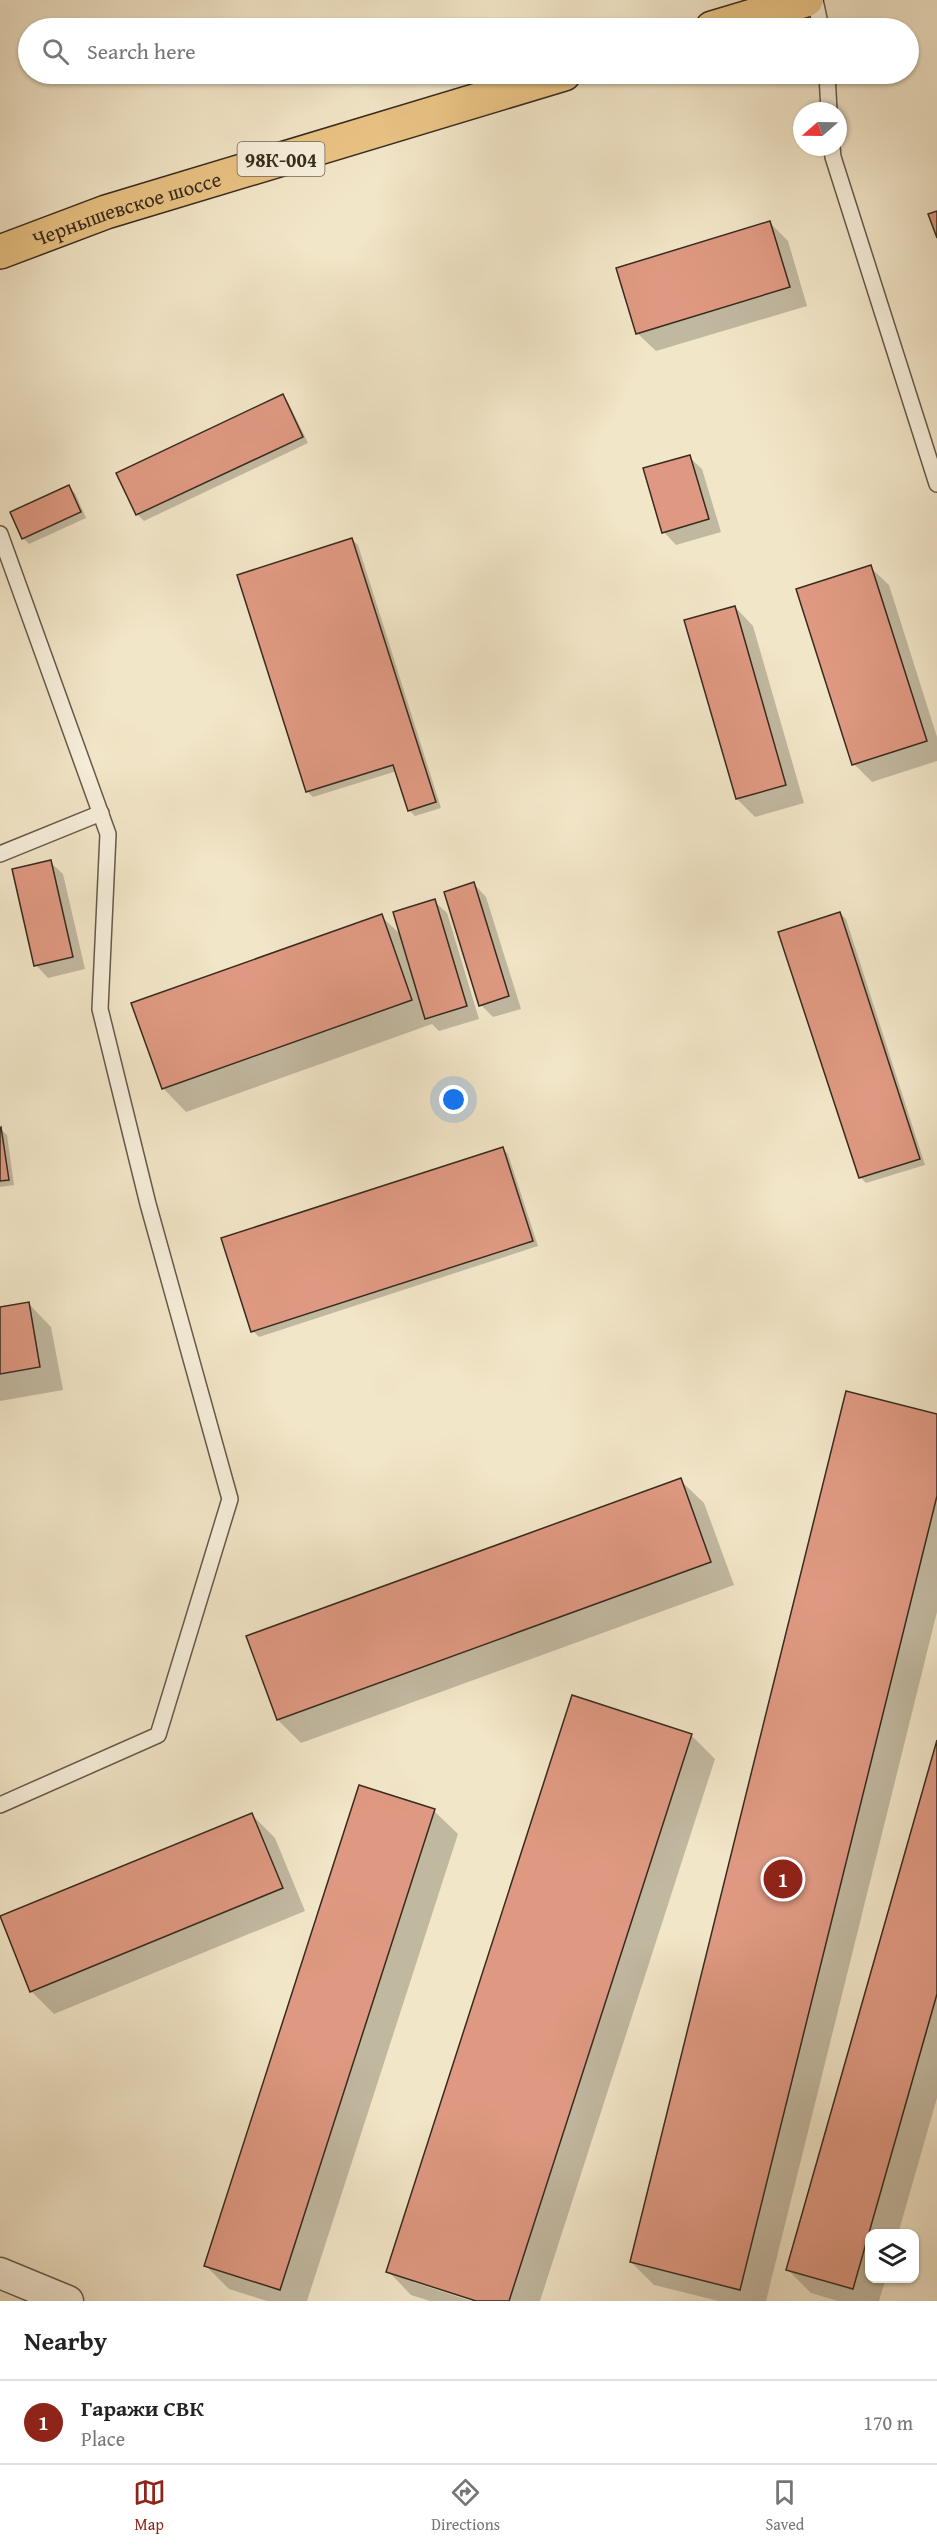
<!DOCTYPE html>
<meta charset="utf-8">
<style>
:root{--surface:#fff;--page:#f2f2f2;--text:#222;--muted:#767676;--line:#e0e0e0;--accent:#8f2418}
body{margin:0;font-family:"Gentium Book Plus",serif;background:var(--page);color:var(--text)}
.controls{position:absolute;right:18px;bottom:18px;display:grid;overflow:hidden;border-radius:12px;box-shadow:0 2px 4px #0004}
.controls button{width:54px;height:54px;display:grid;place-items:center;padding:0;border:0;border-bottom:2px solid var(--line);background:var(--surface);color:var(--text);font:30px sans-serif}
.compass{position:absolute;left:793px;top:102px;width:54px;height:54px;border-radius:50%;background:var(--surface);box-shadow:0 2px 4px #0004;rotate:250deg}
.you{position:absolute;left:454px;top:1100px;width:21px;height:21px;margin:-15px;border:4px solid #fff;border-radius:50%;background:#1a73e8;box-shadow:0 0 0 9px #1a73e833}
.badge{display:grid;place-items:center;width:39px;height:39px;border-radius:50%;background:var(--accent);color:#fff;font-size:20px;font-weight:700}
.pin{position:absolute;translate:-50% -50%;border:3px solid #fff;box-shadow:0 2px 6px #0006}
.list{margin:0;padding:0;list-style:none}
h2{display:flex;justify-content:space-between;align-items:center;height:78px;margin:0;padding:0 24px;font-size:26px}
h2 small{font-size:20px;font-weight:400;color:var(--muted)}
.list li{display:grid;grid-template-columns:39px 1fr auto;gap:18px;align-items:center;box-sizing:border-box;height:84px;padding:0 24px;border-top:2px solid var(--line)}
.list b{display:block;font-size:22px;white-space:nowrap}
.list p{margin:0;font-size:20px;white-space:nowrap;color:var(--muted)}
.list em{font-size:20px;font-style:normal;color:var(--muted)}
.icon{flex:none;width:33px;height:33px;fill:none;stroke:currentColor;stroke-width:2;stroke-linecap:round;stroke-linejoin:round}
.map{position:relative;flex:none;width:937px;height:2301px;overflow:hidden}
.search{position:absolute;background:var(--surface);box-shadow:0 2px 4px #0004;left:18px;right:18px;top:18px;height:66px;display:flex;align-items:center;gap:15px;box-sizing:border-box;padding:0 21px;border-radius:33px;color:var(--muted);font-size:22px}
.sheet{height:162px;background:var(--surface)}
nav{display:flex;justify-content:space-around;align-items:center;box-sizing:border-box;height:84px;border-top:2px solid var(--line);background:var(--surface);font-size:16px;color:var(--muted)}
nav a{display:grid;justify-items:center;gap:3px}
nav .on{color:var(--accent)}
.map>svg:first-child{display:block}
.shadow{fill:#0003}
.building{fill:#df9982;stroke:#372b1f;stroke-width:1.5}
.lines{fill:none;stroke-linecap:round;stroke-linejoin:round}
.lane-casing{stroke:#665a49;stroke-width:18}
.street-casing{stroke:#665a49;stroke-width:33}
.primary-casing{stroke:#372b1f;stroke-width:36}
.lane{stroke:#f7efdb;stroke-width:15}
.street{stroke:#f7efdb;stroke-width:30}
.primary{stroke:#e9c384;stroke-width:33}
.labels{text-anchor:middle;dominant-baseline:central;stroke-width:5;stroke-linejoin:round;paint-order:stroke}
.shield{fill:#f7efdb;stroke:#716657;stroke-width:1.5}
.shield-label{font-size:20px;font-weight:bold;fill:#372b1f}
.street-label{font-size:21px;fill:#372b1f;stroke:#f7efdb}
</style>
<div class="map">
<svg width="937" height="2301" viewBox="0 0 937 2301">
<rect width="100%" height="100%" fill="#f2e6c8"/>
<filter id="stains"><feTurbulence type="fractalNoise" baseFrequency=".00333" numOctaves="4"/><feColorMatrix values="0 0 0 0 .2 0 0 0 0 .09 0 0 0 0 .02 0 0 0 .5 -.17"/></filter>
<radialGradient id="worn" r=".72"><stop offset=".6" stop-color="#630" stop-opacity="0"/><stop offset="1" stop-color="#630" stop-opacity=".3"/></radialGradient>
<g class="shadow">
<path d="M770 223 788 241 807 306 656 351 637 333Z"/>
<path d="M282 396 288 402 308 443 144 521 138 515 118 474Z"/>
<path d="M689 457 702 469 721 532 676 545 664 532Z"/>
<path d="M69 487 75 493 86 518 29 544 23 538Z"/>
<path d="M352 539 358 545 441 808 415 816 409 810 397 771 313 797 307 791Z"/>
<path d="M870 567 889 585 937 737V761L872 782 854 764Z"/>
<path d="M735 607 753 626 804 803 755 817 737 799 686 621Z"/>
<path d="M50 862 63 874 85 969 48 978 36 965Z"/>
<path d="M474 884 486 897 521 1009 493 1017 481 1005Z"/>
<path d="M434 901 447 913 479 1019 439 1031 432 1024 186 1112 163 1088 381 916 402 936Z"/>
<path d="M840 913 846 919 925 1165 866 1183 860 1177Z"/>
<path d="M0 1129 7 1135 14 1185 0 1187Z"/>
<path d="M502 1148 508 1154 538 1246 259 1337 253 1331Z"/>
<path d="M28 1303 51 1327 63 1390 0 1401V1308Z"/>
<path d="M937 1415V1612L766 2301H719L654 2285 631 2262Z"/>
<path d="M680 1480 704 1503 734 1585 301 1743 278 1720Z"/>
<path d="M573 1697 692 1736 715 1759 540 2301H480L413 2279V2282L471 2301H430L411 2295 388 2271Z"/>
<path d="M937 1746V2098L898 2234H870V2278H886L879 2301H838L811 2293 788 2270Z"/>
<path d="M434 1811 458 1834 307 2301H267L229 2289 205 2265Z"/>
<path d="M252 1815 275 1838 305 1911 54 2014 31 1991 1 1918Z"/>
</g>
<g class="building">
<path d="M937 211V238L928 214Z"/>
<path d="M770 221 790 287 636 334 616 268Z"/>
<path d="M283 394 303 437 136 515 116 473Z"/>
<path d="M690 455 709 519 662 533 643 468Z"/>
<path d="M69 485 81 512 22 539 10 512Z"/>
<path d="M352 538 436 802 408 811 393 765 306 792 237 575Z"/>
<path d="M871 565 927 741 852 765 796 589Z"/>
<path d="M735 606 786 785 736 799 684 620Z"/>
<path d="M51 860 73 957 34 966 12 869Z"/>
<path d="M474 882 509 996 479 1006 444 892Z"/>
<path d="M435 899 467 1006 425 1019 393 912Z"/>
<path d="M840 912 920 1159 859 1178 778 932Z"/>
<path d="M382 914 412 1000 162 1089 131 1003Z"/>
<path d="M1 1127 9 1180 0 1181V1128Z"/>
<path d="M503 1147 533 1241 251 1332 221 1238Z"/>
<path d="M29 1302 40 1367 0 1374V1307Z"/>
<path d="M846 1391 937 1414V1496L740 2290 630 2262Z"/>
<path d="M681 1478 711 1562 277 1720 246 1636Z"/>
<path d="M572 1695 692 1734 509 2301H476L386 2272Z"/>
<path d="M937 1740V1994L853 2289 786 2270Z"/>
<path d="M359 1785 435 1809 280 2290 204 2266Z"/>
<path d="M252 1813 283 1888 30 1992 0 1916Z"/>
</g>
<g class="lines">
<defs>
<g id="lane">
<path d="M815 0 821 28"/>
<path d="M827 74 829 111"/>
<path d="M832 147 833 157 937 484"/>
<path d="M0 534 108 834 100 1009 148 1204 230 1499 158 1735 0 1805"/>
<path d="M0 854 101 813"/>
</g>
<path id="street" d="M0 2273 68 2301"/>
<g id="primary">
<path d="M712 28 806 0"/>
<path id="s1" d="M0 252 106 212 564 74"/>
</g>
</defs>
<use href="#lane" class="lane-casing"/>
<use href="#street" class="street-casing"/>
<use href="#primary" class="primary-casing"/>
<use href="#lane" class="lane"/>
<use href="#street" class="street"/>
<use href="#primary" class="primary"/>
</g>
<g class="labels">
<rect class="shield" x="237.5" y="142" width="87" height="34" rx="4.5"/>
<g class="shield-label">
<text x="281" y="159">98К-004</text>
</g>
<g class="street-label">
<text stroke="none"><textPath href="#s1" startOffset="134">Чернышевское шоссе</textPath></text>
</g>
</g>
<rect width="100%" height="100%" filter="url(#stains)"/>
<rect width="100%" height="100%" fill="url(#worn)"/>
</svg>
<div class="controls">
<button><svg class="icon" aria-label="layers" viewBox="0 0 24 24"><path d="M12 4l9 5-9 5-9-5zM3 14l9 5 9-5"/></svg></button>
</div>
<svg class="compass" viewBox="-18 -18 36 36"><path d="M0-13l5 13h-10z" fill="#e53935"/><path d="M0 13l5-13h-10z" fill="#767676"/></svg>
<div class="you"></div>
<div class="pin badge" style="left:783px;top:1879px">1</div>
<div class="search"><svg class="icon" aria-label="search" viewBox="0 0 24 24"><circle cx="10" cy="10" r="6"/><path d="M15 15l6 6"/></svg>Search here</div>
</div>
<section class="sheet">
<h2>Nearby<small></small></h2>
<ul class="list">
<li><span class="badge">1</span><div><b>Гаражи СВК</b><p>Place</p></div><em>170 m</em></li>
</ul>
</section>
<nav>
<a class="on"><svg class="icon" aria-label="map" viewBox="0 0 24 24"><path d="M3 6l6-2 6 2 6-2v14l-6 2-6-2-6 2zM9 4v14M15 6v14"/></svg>Map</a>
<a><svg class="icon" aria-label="directions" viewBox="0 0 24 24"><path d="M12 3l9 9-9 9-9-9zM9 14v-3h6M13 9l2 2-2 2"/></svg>Directions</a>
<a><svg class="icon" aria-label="saved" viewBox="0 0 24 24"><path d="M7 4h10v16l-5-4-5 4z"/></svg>Saved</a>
</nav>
